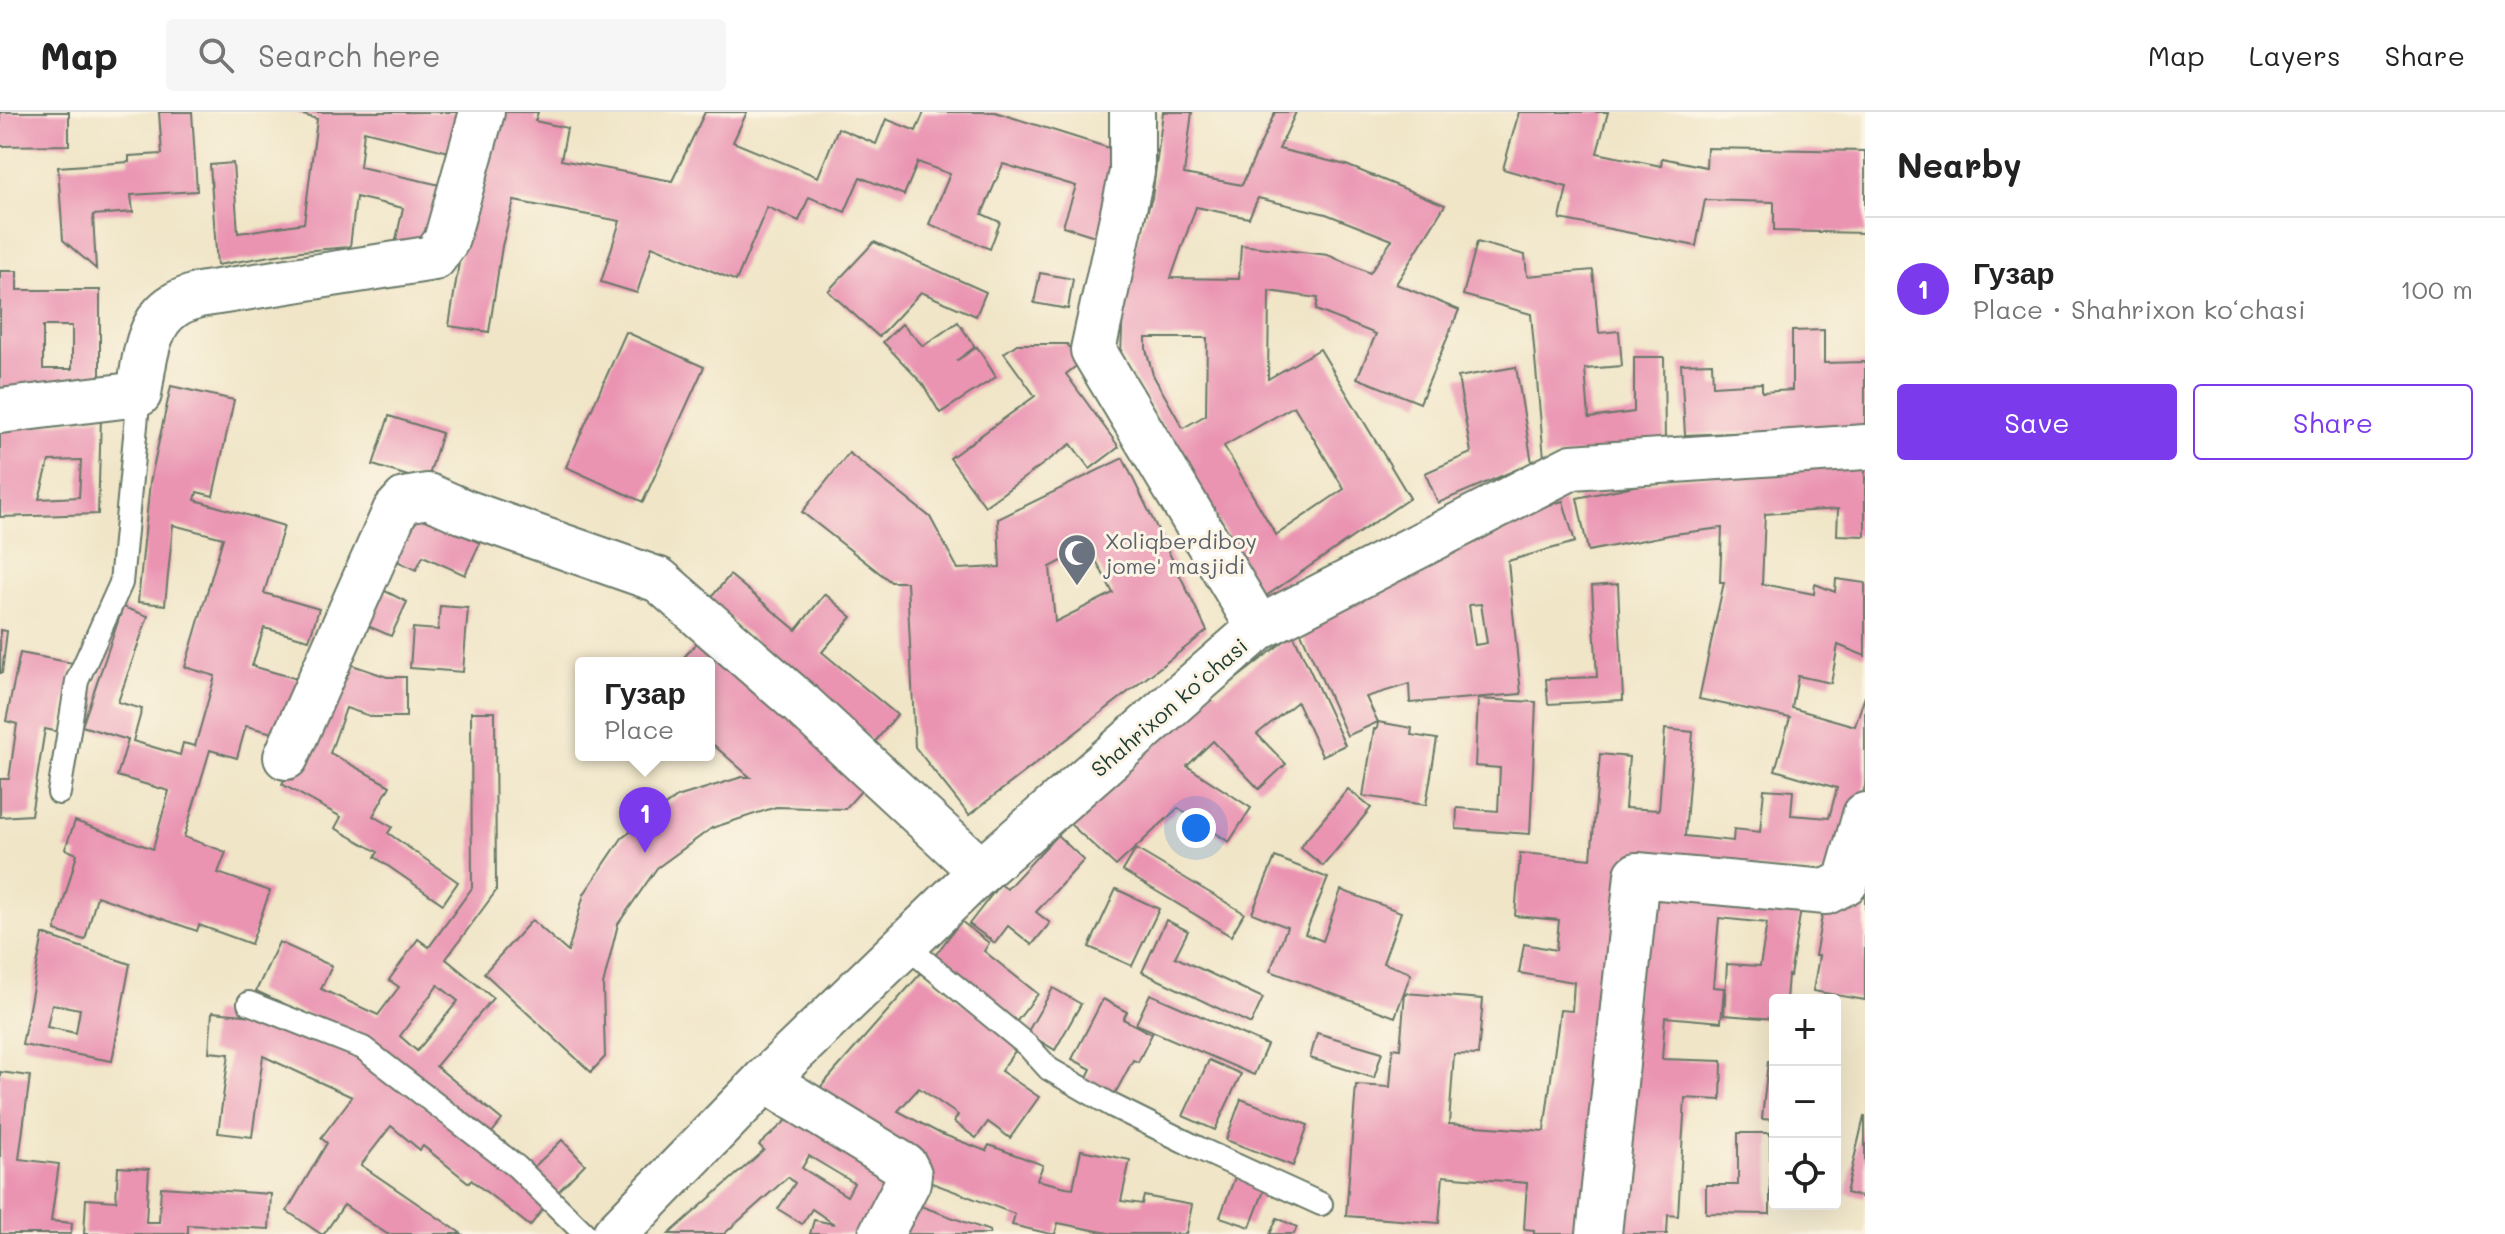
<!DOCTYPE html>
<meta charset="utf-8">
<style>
:root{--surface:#fff;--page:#f6f6f6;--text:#222;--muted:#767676;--line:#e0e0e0;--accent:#7c3aed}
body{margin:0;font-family:Mali,sans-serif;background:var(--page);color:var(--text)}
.controls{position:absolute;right:24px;bottom:24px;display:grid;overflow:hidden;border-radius:8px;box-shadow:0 8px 32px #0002}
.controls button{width:72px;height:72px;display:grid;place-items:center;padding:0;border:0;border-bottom:2px solid var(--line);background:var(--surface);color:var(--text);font:40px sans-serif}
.you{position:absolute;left:1196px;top:716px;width:28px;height:28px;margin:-20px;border:6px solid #fff;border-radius:50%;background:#1a73e8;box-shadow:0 0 0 12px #1a73e833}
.badge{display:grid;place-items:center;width:52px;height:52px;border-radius:50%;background:var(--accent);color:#fff;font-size:26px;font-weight:700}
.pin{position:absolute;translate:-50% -66px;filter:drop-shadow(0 2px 4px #0008)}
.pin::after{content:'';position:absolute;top:42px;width:28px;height:24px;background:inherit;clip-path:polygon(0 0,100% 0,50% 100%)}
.popup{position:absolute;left:575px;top:545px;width:140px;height:104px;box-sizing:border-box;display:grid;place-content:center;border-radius:8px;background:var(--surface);filter:drop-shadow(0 2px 6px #0005);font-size:26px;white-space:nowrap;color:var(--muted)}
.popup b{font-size:30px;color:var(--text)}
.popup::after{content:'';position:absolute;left:50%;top:100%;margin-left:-16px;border:16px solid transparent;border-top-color:var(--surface)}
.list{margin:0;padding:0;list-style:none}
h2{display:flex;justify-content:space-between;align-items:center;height:104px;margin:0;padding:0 32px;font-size:34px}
h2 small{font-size:26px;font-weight:400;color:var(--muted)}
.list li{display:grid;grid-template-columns:52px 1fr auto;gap:24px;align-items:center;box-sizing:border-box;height:144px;padding:0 32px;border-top:2px solid var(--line)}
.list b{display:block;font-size:30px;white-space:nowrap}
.list p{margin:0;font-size:26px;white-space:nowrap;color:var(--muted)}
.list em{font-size:26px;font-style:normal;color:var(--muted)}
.actions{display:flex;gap:16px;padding:24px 32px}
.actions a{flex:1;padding:18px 0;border:2px solid var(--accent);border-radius:8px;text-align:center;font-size:28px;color:var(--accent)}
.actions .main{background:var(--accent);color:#fff}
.icon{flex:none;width:44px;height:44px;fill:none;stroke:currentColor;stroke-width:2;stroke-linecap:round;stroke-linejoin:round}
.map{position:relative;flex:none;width:1865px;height:1122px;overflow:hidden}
header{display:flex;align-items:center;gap:48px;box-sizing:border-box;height:112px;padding:0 40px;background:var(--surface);border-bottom:2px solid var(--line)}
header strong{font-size:38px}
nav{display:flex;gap:44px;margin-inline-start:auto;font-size:28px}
.search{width:560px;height:72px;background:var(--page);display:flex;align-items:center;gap:20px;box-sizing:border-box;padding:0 28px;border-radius:8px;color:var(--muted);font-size:30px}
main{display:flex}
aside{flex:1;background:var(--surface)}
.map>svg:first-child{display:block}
.building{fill:#ea94b2;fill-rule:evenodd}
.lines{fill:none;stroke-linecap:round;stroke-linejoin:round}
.service-casing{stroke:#687867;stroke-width:26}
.minor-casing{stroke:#687867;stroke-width:48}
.tertiary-casing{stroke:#687867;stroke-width:48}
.service{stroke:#fff;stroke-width:22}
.minor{stroke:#fff;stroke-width:44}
.tertiary{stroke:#fff;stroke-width:44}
.labels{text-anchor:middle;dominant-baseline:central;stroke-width:6;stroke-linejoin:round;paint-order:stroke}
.worship-label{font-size:22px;fill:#5b616d;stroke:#fcf5e5;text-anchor:start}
.street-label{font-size:22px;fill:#1f3d34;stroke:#fcf5e5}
</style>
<header>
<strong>Map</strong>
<div class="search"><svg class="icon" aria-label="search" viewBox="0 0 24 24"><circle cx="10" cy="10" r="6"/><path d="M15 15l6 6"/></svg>Search here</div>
<nav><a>Map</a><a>Layers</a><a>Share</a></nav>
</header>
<main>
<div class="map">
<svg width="1865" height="1122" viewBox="0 0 1865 1122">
<rect width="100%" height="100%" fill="#fcf5e5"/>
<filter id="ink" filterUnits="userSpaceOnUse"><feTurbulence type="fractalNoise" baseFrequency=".0125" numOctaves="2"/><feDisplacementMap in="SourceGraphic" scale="16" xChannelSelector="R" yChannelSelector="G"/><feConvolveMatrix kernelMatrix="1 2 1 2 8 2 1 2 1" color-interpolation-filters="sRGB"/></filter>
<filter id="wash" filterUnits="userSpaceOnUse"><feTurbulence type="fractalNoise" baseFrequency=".006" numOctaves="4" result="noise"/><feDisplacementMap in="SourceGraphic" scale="32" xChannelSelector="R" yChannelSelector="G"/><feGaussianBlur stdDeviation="1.8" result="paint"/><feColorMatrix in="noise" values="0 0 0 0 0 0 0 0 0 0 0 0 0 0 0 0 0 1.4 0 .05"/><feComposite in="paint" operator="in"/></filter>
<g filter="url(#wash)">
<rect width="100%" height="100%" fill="#f0e5c7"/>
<g id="blocks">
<g class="building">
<path d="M0 0H69V33L0 34Z"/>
<path d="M159 0H192L197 79 131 83 133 100 93 103 96 157 63 128 58 55 129 50V44L162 42Z"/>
<path d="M293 0H459L449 40 364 19 360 55 440 73 428 128 395 132 403 96 356 85 350 135 301 139 217 153 210 53 233 51 238 121 304 111 317 7Z"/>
<path d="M495 0H538L535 9 567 16 561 48 672 69 705 0H747L733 30 818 65 838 16 876 32 886 7 916 19 924 0H995L1125 41 1098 125 1063 114 1076 74 1003 52 982 102 1000 110 990 137 929 112 950 62 918 50 904 83 860 65 845 100 809 85 799 109 767 95 736 169 652 134 637 181 601 170 620 109 514 89 502 134 489 220 449 214 463 125Z"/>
<path d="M1163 0H1192L1184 62 1242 73 1275 0H1296L1279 37 1346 53 1445 93 1396 172 1459 198 1420 291 1357 266 1376 222 1316 198 1318 186 1269 179 1268 267 1320 237 1410 386 1263 486 1121 243 1124 166 1152 86ZM1258 86 1326 102 1392 128 1370 161 1328 143 1241 133 1239 167 1171 166 1196 95 1249 106ZM1146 226H1207L1206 303 1183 316 1153 263 1146 237ZM1294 294 1344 377 1276 423 1224 334Z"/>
<path d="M1519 0H1608L1597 41 1661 54 1662 46 1706 55 1707 36 1865 39V121L1774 119V90L1705 88 1696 134 1560 107 1567 75 1503 57Z"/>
<path d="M874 130 986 180 976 204 921 180 879 225 828 179Z"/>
<path d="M1477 130 1525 143 1527 164 1593 158 1599 221 1619 219 1622 254 1585 257 1589 306 1634 300V245H1664L1665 331 1544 346 1531 202 1463 183Z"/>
<path d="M0 159H17V178H100V272L0 281ZM43 214H72V257H43Z"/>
<path d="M1040 161 1073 167 1068 197 1034 191Z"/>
<path d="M958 210 975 235 956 249 977 235 996 265 940 301 922 271 883 230 902 212 923 234Z"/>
<path d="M1824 218V251L1865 250V315L1685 323 1681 252 1712 251 1713 274 1762 271V280L1792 278V219Z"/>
<path d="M626 220 704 255 643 390 566 355Z"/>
<path d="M1017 232H1067L1080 251 1066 262 1119 335 1090 357 1071 332 985 394 950 346 1035 284 1004 241Z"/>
<path d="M1516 255 1532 351 1438 391 1425 361 1471 341 1458 265Z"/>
<path d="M171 274 234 288 213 384 197 380 195 388 284 414 264 481 319 497 309 528 264 516 252 554 301 568 284 624 246 614 237 646 210 638 184 725 226 740 218 761 270 779 251 832 199 813 197 819 97 784 85 828 55 819 77 742 65 737 75 709 153 737 169 679 117 664 128 628 82 614 123 495 148 504 118 590 142 597 133 629 180 643 183 631 195 634 215 564 185 555 223 426 173 413 165 493 138 490 150 370Z"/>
<path d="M389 304 442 321 427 370 373 353Z"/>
<path d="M101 305 98 402 0 405V318ZM81 348 79 385 39 387 49 349Z"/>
<path d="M849 341 930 405 958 457 1000 455 998 407 1123 346 1207 519 969 703 915 635 907 470H891L802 400ZM1089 435 1113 481 1055 510 1050 455Z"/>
<path d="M1865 349V424L1837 423 1838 397 1765 402 1762 472 1814 482 1815 472 1835 480 1836 467 1865 471V544L1838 533 1831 571 1798 564 1792 596 1855 614 1865 584V674L1842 753 1830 761 1627 749 1583 1122H1534V1118L1524 1117 1527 1071 1443 1064 1439 1111 1346 1104 1356 973 1390 975 1393 936 1400 937 1405 881 1483 887 1478 943 1454 942 1449 1012 1544 1019 1560 898 1572 899 1574 870 1519 861 1524 832 1556 838 1559 808 1515 804 1520 741 1591 747 1600 642 1629 645 1625 696 1659 698 1665 617 1693 620 1685 724 1733 729 1734 717 1760 720 1764 677 1793 679 1791 703 1829 706 1837 676 1775 658 1790 606 1699 587 1724 470H1720L1722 416 1674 422 1588 439 1577 386 1667 367Z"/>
<path d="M1563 389 1575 430 1508 449 1521 582 1410 591 1409 572 1366 585 1378 610 1347 624 1298 514 1496 408ZM1481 492 1487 531 1475 533 1469 493Z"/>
<path d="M415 401 480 431 465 463 423 444 416 458 393 447Z"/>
<path d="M730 463 796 518 825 482 852 505 822 540 897 603 874 631 709 488Z"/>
<path d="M1618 472 1623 588 1548 592 1546 567 1597 565 1592 474Z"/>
<path d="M377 475 407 490 391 524 361 511Z"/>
<path d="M440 494 468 496 463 560 410 556 413 516 438 518Z"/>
<path d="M0 518 7 519 2 561H0Z"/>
<path d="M1293 522 1345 633 1322 644 1297 590 1257 622 1286 652 1259 677 1213 629 1187 654 1251 696 1229 730 1178 696 1116 754 1069 711 1214 577 1218 581Z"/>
<path d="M701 526 868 671 845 697 776 695 712 716 657 756 618 812 603 873 605 945 591 960 484 861 532 808 568 840 584 782 622 726 677 685 742 665H750L709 629V551H679Z"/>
<path d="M20 541 73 551 59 620 45 617 31 703 0 705V667H9L17 612 6 609Z"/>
<path d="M335 547 387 565H406V605H373L346 596 330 641 390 674 373 704 392 715 388 721 458 770 443 792 375 745 378 740 335 716 341 705 282 672 306 628Z"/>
<path d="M1478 587 1536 590 1530 722 1456 717 1457 696 1498 699 1500 656 1475 654Z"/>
<path d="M471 600H495L496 779 446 847 493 886 436 954 502 1008 486 1028 361 927 256 879 279 830 332 854 321 877 378 903 399 875 389 868 418 827 429 835 472 776ZM438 873 458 889 417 939 400 924Z"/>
<path d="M1378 610 1412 616 1411 623 1437 627 1426 693 1363 684 1374 617H1377Z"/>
<path d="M1348 677 1371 696 1323 754 1300 735Z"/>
<path d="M1057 723 1084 748 1036 800 1050 811 1032 833 1008 814 995 831 969 812 1000 772 1007 777Z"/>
<path d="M1865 734V888L1813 879 1819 844H1815L1825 787Z"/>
<path d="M1136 737 1244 801 1231 824 1123 759Z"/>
<path d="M1275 745 1328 766 1305 822 1323 829 1341 778 1401 800 1383 851 1411 861 1395 905 1270 859 1287 815 1252 801Z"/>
<path d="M1116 777 1159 797 1132 854 1089 835Z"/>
<path d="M1644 779 1803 785 1790 864 1788 863 1786 888H1775V907L1724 903 1727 852 1760 854 1767 811 1719 806 1713 875 1724 876 1721 910 1665 905 1662 947 1722 949 1721 988 1685 986 1678 1104 1668 1103 1667 1122H1615Z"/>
<path d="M1166 808 1188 819 1175 845 1263 886 1251 912 1142 860Z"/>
<path d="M961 809 989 831 984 839 1038 882 1016 910 934 845Z"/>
<path d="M43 822 130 852 112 949 22 933ZM52 892 80 897 76 921 47 915Z"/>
<path d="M921 861 1020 932 1001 959 1039 985 1010 1026 988 1010 976 1026 954 1010 958 1003 919 976 898 999 939 1021 986 1039 989 1033 1043 1053 1037 1068 1066 1075 1073 1076 1081 1038 1130 1048 1121 1089 1142 1092 1144 1084 1192 1093 1186 1122H1113L1058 1111 1055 1122H1051L1012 1113 1015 1102 921 1067 818 978Z"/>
<path d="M1053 876 1081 892 1055 938 1027 921Z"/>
<path d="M1150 882 1267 933 1254 963 1136 912Z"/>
<path d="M1103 887 1127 900 1123 907 1152 922 1138 950 1133 948 1111 989 1083 974 1091 957 1072 947Z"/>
<path d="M212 900 266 905 376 954 546 1093 530 1114 471 1068 469 1071 423 1034 420 1038 391 1014 361 1053 462 1122H387L344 1093 324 1122H321L287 1099 327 1031 321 1026 352 985 263 944 252 1025 218 1021 229 942 209 940Z"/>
<path d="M1317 921 1382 940 1374 966 1310 946Z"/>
<path d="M1209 948 1241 962 1215 1018 1183 1004Z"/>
<path d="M1768 949H1775V1008L1762 1007Z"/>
<path d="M0 960 30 964 19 1047 59 1052 51 1109 72 1111 71 1122H0Z"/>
<path d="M1241 987 1308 1013 1293 1054 1226 1028Z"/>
<path d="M798 998 901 1062 862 1122H810L814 1108 834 1112 812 1097 802 1112 778 1097 795 1071 788 1065 724 1122H669L764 1038 759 1033ZM809 1044 854 1071 847 1084 802 1056Z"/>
<path d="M1864 1005H1865V1086L1846 1081Z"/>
<path d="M1738 1021H1770V1102L1706 1101V1073H1738Z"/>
<path d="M562 1028 585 1052 556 1082 532 1057Z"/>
<path d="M118 1055 149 1057 146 1110H159L161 1075 271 1082 269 1117 188 1113V1122H84L86 1087 116 1089Z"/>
<path d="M1235 1065 1265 1076 1250 1115 1220 1105Z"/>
<path d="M901 1087 990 1119 989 1122H889Z"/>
<path d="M1277 1106 1297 1115 1294 1122H1270Z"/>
</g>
</g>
</g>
<g filter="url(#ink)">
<use href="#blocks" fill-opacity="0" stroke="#687867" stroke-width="2"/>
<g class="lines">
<defs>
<g id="service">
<path d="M59 681 77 569 121 471 139 282"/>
<path d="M905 833 1028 934 1049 957 1113 994 1198 1036 1321 1092"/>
<path d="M249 891 363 936 517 1055 585 1122"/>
</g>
<g id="minor">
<path d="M1132 0V60L1093 238 1259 516"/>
<path d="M0 299 139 282C144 252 146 210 175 193 182 188 191 186 199 183L434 146 446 129 482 0"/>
<path d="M286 645 395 399 405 388 428 384 462 399 659 468 801 592 981 759"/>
<path d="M765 968 905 1054 909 1062 908 1070 881 1122"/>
<path d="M1599 1122 1637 763 1826 780 1846 770 1865 703"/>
</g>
<path id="tertiary" d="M615 1122 765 968 981 759 1259 516 1572 355 1865 335"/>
</defs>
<use href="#service" class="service-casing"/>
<use href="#minor" class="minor-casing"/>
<use href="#tertiary" class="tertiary-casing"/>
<use href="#service" class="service"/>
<use href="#minor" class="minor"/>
<use href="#tertiary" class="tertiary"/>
</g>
</g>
<defs>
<symbol id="mosque-pin" viewBox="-11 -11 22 30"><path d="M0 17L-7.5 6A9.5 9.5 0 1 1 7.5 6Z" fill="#6b7280" stroke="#fcf5e5"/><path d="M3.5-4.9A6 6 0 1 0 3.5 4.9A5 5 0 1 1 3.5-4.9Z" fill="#fff"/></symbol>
</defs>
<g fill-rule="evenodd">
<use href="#mosque-pin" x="1055" y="419" width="44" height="60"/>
</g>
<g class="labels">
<g class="worship-label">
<text x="1105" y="428">Xoliqberdiboy<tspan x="1105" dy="25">jome' masjidi</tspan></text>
</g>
<g class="street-label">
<text transform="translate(1169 595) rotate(-41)">Shahrixon koʻchasi</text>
</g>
</g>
</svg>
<div class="controls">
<button>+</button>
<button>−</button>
<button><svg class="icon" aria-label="locate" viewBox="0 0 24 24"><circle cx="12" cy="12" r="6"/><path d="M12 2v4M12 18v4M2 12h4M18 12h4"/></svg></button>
</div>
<div class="you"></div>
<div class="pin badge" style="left:645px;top:741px">1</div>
<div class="popup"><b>Гузар</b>Place</div>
</div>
<aside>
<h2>Nearby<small></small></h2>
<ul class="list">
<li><span class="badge">1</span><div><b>Гузар</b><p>Place · Shahrixon koʻchasi</p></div><em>100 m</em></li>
</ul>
<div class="actions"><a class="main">Save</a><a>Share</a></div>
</aside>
</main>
